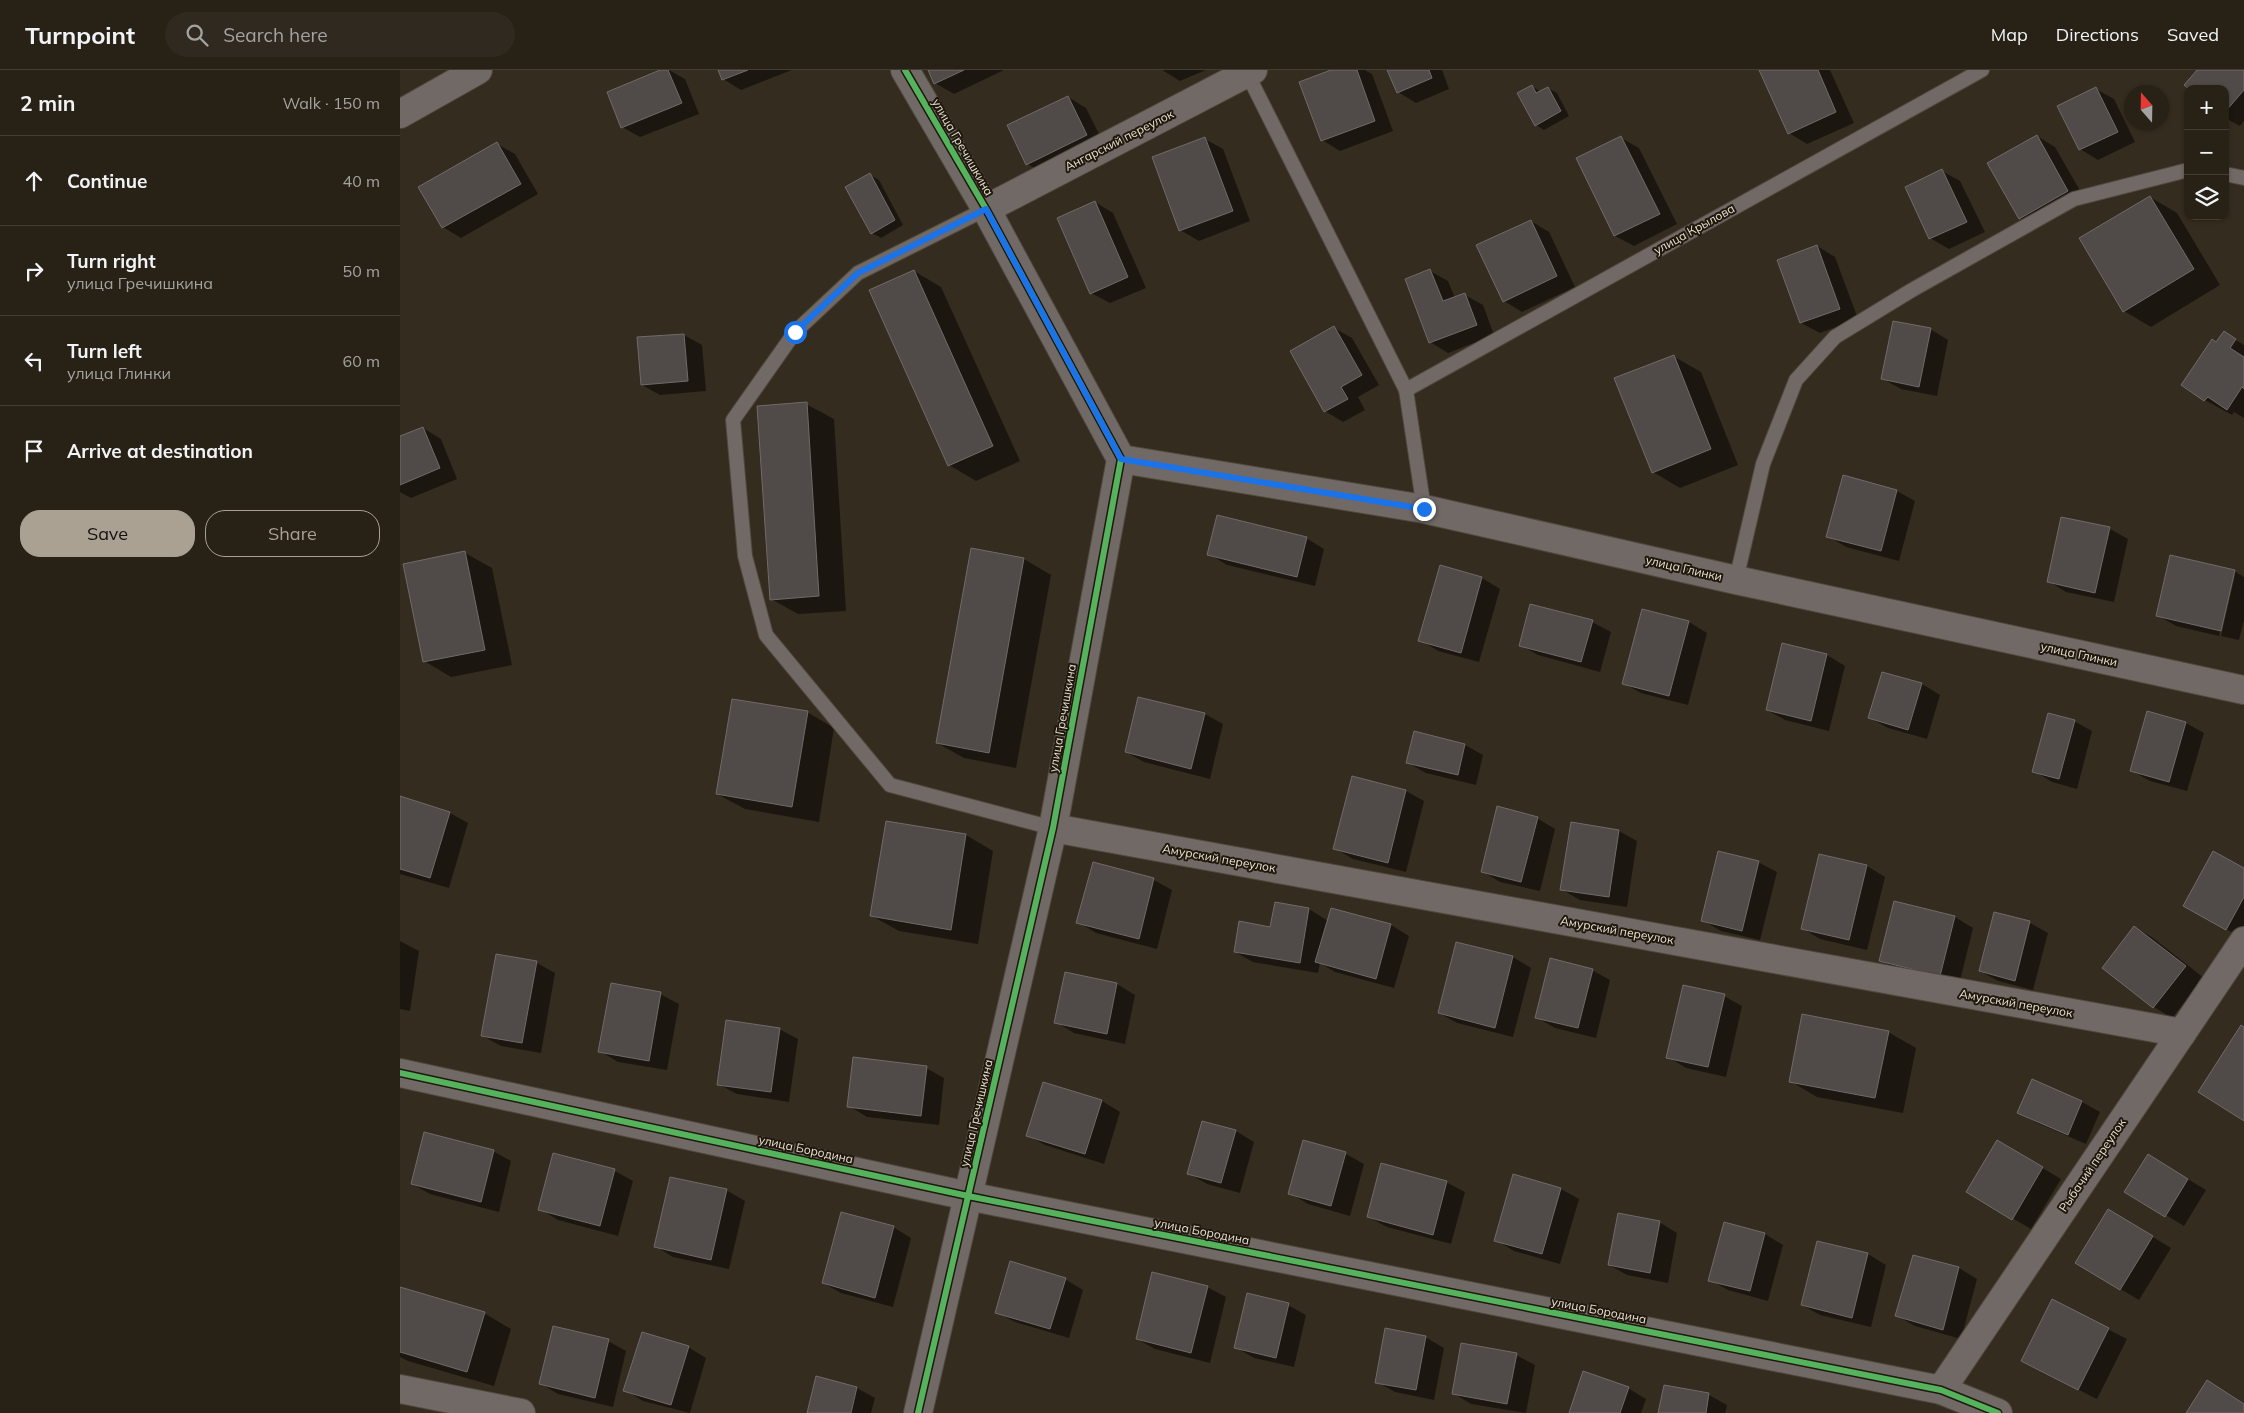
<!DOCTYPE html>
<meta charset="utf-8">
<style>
:root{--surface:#272116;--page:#2f291f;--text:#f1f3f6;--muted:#a4a3a1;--line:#433e35;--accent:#aaa192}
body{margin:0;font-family:Mulish,sans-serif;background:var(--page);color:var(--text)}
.controls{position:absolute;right:15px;top:15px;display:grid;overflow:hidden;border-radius:10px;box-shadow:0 1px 4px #0004}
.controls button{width:45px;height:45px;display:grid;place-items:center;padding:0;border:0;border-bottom:1px solid var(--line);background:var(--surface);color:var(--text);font:25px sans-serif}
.compass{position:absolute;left:1724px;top:15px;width:45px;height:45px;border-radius:50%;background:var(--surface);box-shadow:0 1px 4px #0004;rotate:340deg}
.stop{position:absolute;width:15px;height:15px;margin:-11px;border:4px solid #1a73e8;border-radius:50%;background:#fff}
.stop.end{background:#1a73e8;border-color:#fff;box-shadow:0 1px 5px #0008}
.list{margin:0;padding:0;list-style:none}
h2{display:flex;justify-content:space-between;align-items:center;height:65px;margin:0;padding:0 20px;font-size:21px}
h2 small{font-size:16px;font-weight:400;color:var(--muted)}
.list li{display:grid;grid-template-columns:32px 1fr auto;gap:15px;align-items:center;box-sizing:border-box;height:90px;padding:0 20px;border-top:1px solid var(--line)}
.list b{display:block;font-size:19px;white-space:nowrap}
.list p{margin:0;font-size:16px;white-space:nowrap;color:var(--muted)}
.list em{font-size:16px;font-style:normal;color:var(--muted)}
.actions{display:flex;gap:10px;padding:15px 20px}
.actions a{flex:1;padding:11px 0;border:1px solid var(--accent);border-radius:20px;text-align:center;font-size:18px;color:var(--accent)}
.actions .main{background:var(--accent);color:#111}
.icon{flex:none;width:28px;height:28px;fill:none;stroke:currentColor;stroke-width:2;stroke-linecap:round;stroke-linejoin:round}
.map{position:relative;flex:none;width:1844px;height:1343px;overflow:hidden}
header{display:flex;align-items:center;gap:30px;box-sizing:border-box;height:70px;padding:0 25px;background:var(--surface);border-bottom:1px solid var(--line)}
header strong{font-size:24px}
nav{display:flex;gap:28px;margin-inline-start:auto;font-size:18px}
.search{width:350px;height:45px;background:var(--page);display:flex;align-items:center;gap:12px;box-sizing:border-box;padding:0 18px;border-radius:28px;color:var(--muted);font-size:19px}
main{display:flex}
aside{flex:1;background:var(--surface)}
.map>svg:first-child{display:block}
.shadow{fill:#0007}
.building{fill:#504a49;stroke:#706a69}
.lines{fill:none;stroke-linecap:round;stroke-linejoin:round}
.lane-casing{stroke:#4f483c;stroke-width:16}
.street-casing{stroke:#4f483c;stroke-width:30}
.lane{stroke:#706966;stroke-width:14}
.street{stroke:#706966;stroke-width:28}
.cycleway-casing{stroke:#1e180d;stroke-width:9}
.cycleway{stroke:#56b35d;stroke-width:6}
.route{stroke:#1a73e8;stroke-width:6}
.labels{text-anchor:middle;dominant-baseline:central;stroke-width:4;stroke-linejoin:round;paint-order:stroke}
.street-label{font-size:12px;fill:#e9e0d1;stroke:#1e180d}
</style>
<header>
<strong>Turnpoint</strong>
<div class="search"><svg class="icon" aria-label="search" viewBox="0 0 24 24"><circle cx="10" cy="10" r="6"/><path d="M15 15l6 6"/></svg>Search here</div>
<nav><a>Map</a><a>Directions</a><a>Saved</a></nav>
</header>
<main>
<aside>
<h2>2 min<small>Walk · 150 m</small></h2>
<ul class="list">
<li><svg class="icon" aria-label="ahead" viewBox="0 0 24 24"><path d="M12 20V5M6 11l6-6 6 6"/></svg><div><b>Continue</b></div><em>40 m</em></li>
<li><svg class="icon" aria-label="right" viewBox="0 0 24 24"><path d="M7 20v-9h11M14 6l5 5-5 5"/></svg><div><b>Turn right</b><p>улица Гречишкина</p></div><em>50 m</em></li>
<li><svg class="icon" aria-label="left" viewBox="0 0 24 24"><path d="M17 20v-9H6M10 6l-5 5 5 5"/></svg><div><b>Turn left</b><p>улица Глинки</p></div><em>60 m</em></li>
<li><svg class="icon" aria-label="arrive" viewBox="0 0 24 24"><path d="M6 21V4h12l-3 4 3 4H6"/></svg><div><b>Arrive at destination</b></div></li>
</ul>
<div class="actions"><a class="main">Save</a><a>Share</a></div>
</aside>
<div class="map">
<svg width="1844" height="1343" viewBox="0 0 1844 1343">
<rect width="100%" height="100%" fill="#342c1e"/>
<g class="shadow">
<path d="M263 0H269L285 9 299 44 240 67 222 57Z"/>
<path d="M319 0H392L341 20 323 9Z"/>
<path d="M529 0H604L554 24 535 13Z"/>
<path d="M762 0H806L780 11Z"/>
<path d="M934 0H965L972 4 993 61 940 81 922 70Z"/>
<path d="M989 0H1042L1049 19 1016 33 998 22Z"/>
<path d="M1361 0H1430L1454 53 1407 74 1389 63Z"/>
<path d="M1799 0H1844V51L1840 56 1825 48V19Z"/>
<path d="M1132 16 1141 22 1148 18 1157 23 1169 46 1144 60 1136 55Z"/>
<path d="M1696 19 1714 29 1735 72 1698 90 1680 79Z"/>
<path d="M668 27 686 38 705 76 646 104 627 94Z"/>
<path d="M1637 66 1655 77 1686 131 1638 158 1620 148Z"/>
<path d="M1221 68 1239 78 1277 154 1234 176 1215 166 1177 89Z"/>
<path d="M805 69 823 79 850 151 799 171 780 160Z"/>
<path d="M97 74 115 84 138 124 61 168 43 157Z"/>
<path d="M1542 101 1560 111 1585 162 1549 179 1530 168 1506 118Z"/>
<path d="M470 105 479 110 503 155 481 168 472 163Z"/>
<path d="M1750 127 1777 143 1820 215 1751 257 1724 241Z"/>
<path d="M695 132 713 143 746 218 710 233 691 223Z"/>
<path d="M1131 151 1149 162 1175 217 1122 242 1104 231Z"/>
<path d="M1417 176 1435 187 1458 249 1420 263 1401 253 1378 190Z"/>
<path d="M514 201 541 217 620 391 576 411 549 395Z"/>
<path d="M1030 201 1048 211 1055 228 1065 225 1083 235 1094 265 1048 283 1030 272Z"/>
<path d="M934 258 952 268 979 315 958 327 965 340 943 352 925 341Z"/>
<path d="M1530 259 1548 270 1537 326 1501 319 1483 309Z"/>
<path d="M1824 263 1844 275V348L1834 342 1832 345 1805 330 1817 273Z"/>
<path d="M284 265 302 275 306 321 260 325 242 315 238 269Z"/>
<path d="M1273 286 1301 302 1338 395 1280 418 1253 402Z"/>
<path d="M406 334 434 349 446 541 398 544 371 529Z"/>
<path d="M23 358 41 369 57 409 11 428 0 422V368Z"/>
<path d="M1444 406 1497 421 1515 431 1499 491 1446 477 1428 466Z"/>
<path d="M1662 448 1710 459 1728 469 1714 532 1666 522 1648 511Z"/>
<path d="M906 468 924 479 915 516 827 495 809 484Z"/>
<path d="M65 483 92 498 112 595 51 607 24 591Z"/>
<path d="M624 489 651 505 616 698 564 688 537 673Z"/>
<path d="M1040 496 1082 508 1100 519 1079 592 1038 581 1020 570Z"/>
<path d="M1834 501 1844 507V550L1839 570 1821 566 1835 505H1832L1819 566 1776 556 1757 545Z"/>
<path d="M1243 540 1289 552 1307 563 1288 635 1241 623 1223 613Z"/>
<path d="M1192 552 1211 562 1200 602 1138 585 1120 575Z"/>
<path d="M1427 585 1445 596 1429 661 1385 650 1367 640Z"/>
<path d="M1522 614 1540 625 1527 669 1488 658 1470 648Z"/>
<path d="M407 642 434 658 419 752 345 739 317 724Z"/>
<path d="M1748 642 1786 653 1804 663 1787 721 1750 711 1732 701Z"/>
<path d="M805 644 823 654 810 709 744 692 726 682Z"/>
<path d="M1674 651 1692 661 1677 719 1652 712 1634 701Z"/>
<path d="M1015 663 1065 675 1083 685 1076 715 1026 703 1008 693Z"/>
<path d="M953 708 1006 721 1024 731 1006 802 953 789 934 778Z"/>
<path d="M0 728 50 743 68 753 49 818 0 804Z"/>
<path d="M1137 748 1155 759 1140 821 1100 812 1082 801Z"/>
<path d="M487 752 566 765 593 781 578 874 499 861 472 846Z"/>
<path d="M1172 754 1219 761 1237 771 1227 837 1180 830 1161 819Z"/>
<path d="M1420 785 1467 796 1485 807 1467 880 1420 869 1402 858Z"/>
<path d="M1358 792 1377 802 1360 870 1321 861 1302 850Z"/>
<path d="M693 793 754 810 772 820 757 879 696 863 678 852Z"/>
<path d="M1844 799V869L1802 846Z"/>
<path d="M909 839 928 851 991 855 1009 866 994 918 935 902 920 893 918 903 853 892 835 882 871 858Z"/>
<path d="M1595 843 1630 853 1648 863 1633 920 1598 911 1580 901Z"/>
<path d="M1555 847 1573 858 1559 915 1499 900 1480 890Z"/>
<path d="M1735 857 1753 868 1804 908 1772 948 1754 937 1703 898Z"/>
<path d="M0 871 19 881 10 941 0 939Z"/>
<path d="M1057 873 1113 887 1131 898 1113 967 1057 953 1039 943Z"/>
<path d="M97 886 137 893 155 903 141 983 101 976 83 966Z"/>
<path d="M1192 900 1210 910 1196 968 1155 958 1136 947Z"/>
<path d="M717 914 735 925 725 974 674 963 656 952Z"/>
<path d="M260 924 279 934 267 1000 218 992 200 981Z"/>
<path d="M1324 926 1342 936 1326 1007 1286 998 1268 987Z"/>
<path d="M379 959 398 969 389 1032 337 1024 318 1014Z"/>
<path d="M1488 962 1516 978 1503 1043 1417 1027 1390 1011Z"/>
<path d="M526 998 544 1008 539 1055 467 1047 449 1036Z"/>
<path d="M1632 1011 1682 1032 1700 1042 1686 1074 1637 1053 1619 1043Z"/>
<path d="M644 1013 702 1031 720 1042 704 1094 645 1075 627 1065Z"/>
<path d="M836 1061 854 1072 840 1123 807 1114 788 1103Z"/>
<path d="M904 1072 946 1084 964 1094 950 1146 908 1134 890 1123Z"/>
<path d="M93 1081 111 1091 99 1142 30 1124 12 1114Z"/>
<path d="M1616 1082 1661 1109 1631 1159 1568 1122Z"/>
<path d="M1766 1096 1806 1120 1784 1156 1726 1121Z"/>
<path d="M215 1101 233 1111 218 1166 158 1150 140 1139Z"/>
<path d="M1046 1112 1065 1122 1051 1174 987 1157 968 1147Z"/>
<path d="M1161 1119 1179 1129 1160 1194 1114 1181 1096 1170Z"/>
<path d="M326 1120 345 1131 329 1199 273 1187 255 1176Z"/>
<path d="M1726 1151 1771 1178 1739 1230 1676 1193Z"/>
<path d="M1259 1152 1277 1163 1268 1213 1227 1205 1209 1195Z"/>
<path d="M1324 1154 1365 1164 1383 1175 1368 1231 1328 1220 1310 1210Z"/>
<path d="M493 1157 511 1168 493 1237 441 1223 423 1213Z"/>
<path d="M1418 1172 1468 1184 1486 1195 1471 1257 1420 1245 1402 1235Z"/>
<path d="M1513 1186 1559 1198 1577 1209 1561 1269 1515 1256 1497 1246Z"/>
<path d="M665 1209 683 1220 669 1268 615 1252 596 1242Z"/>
<path d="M807 1217 826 1227 810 1293 755 1279 737 1269Z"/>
<path d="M0 1219 84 1243 111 1259 94 1316 8 1291 0 1287Z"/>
<path d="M1653 1231 1727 1269 1697 1329 1641 1301Z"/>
<path d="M888 1235 906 1245 894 1297 854 1288 835 1277Z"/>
<path d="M1025 1267 1044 1278 1034 1330 995 1322 977 1312Z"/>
<path d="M208 1271 226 1281 213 1337 158 1324 140 1313Z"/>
<path d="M288 1277 306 1288 290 1343 243 1331 225 1320Z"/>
<path d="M1116 1285 1135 1295 1126 1343 1071 1334 1053 1323Z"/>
<path d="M417 1307 457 1318 475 1328 471 1343H408Z"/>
<path d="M1228 1318 1246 1329 1241 1343H1170Z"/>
<path d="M1309 1325 1327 1335 1325 1343H1260Z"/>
</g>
<g class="building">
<path d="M260 0H268L282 33 221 58 207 22Z"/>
<path d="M318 0H348L322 10Z"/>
<path d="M528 0H564L534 14Z"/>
<path d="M931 0H957L975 51 921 71 899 12Z"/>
<path d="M987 0H1029L1032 8 997 23Z"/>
<path d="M1359 0H1418L1436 42 1388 64Z"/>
<path d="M1797 0H1844V20L1825 42V19H1789L1784 15Z"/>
<path d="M1132 15 1136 23 1148 17 1161 41 1135 56 1117 23Z"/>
<path d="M1696 17 1718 62 1679 80 1657 36Z"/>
<path d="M668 26 687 65 626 95 607 55Z"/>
<path d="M1637 65 1668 121 1619 149 1587 93Z"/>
<path d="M1221 66 1260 144 1214 166 1176 88Z"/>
<path d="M805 67 833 141 779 161 752 87Z"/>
<path d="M97 72 121 114 42 158 18 117Z"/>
<path d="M1542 99 1567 152 1529 169 1505 117Z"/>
<path d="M470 103 495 150 471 164 445 117Z"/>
<path d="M1750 126 1794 199 1723 242 1679 168Z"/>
<path d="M695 131 728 207 690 224 657 148Z"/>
<path d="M1131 150 1157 206 1103 232 1076 175Z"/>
<path d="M1417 175 1440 239 1400 253 1377 190Z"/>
<path d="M1030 199 1043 231 1065 223 1077 255 1029 273 1005 209Z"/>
<path d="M514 200 593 376 548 396 469 220Z"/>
<path d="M1493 251 1531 258 1519 317 1481 309Z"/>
<path d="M934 256 962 305 941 317 948 329 924 342 890 281Z"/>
<path d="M1824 261 1836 269 1830 278 1844 287V319L1842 317 1827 340 1808 327 1804 331 1781 315 1812 269 1816 272Z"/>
<path d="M284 264 288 311 241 315 237 267Z"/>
<path d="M1274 285 1311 379 1252 403 1214 308Z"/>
<path d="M407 332 419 526 370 530 357 336Z"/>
<path d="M23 357 40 398 0 415V366Z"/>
<path d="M1443 405 1497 420 1481 481 1426 467Z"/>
<path d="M817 445 907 467 897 507 807 485Z"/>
<path d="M1661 447 1710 457 1695 523 1647 512Z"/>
<path d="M571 478 624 488 589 683 536 673Z"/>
<path d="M65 481 85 580 23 592 3 494Z"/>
<path d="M1770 485 1835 500 1821 561 1756 546Z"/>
<path d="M1040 495 1082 507 1061 583 1018 571Z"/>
<path d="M1130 534 1193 550 1181 592 1119 576Z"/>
<path d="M1242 539 1289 551 1269 626 1222 614Z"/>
<path d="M1382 573 1427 584 1411 651 1366 640Z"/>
<path d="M1482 602 1522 613 1508 660 1468 648Z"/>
<path d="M738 627 805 643 791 699 725 682Z"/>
<path d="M332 629 408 641 392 737 316 724Z"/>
<path d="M1747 641 1786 652 1769 712 1730 701Z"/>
<path d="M1648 643 1675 650 1659 709 1632 702Z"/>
<path d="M1014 661 1065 674 1058 705 1006 693Z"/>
<path d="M952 706 1006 720 988 793 933 779Z"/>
<path d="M0 726 50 742 30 808 0 799Z"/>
<path d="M1097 736 1138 747 1121 812 1081 802Z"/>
<path d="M486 751 566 764 551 860 470 846Z"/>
<path d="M1171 752 1219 760 1209 827 1160 820Z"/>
<path d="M1318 781 1359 791 1342 861 1301 851Z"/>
<path d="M1813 781 1844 798V827L1826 860 1783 836Z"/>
<path d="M1419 784 1467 795 1449 870 1401 859Z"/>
<path d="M693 792 754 808 739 869 676 853Z"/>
<path d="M1494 831 1555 846 1540 906 1479 891Z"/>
<path d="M875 832 909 838 900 893 834 882 839 851 870 857Z"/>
<path d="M931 838 991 854 976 909 915 892Z"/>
<path d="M1594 842 1630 851 1615 911 1579 901Z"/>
<path d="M1734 856 1786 896 1753 938 1702 898Z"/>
<path d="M1056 872 1113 886 1095 958 1038 943Z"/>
<path d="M96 884 137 891 122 973 81 966Z"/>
<path d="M1150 888 1193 899 1178 958 1135 948Z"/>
<path d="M665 902 717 913 707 964 654 953Z"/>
<path d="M211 913 261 922 249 991 198 982Z"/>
<path d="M1283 915 1325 924 1308 997 1266 988Z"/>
<path d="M1402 944 1489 961 1475 1028 1389 1012Z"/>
<path d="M326 950 380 958 371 1022 317 1015Z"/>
<path d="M1841 955 1844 957V1051L1798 1022Z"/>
<path d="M453 987 527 996 521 1046 447 1037Z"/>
<path d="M1632 1009 1682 1031 1668 1065 1617 1043Z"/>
<path d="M643 1012 702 1030 685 1084 626 1066Z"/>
<path d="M802 1051 836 1060 821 1113 787 1104Z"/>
<path d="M24 1062 94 1080 81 1132 11 1114Z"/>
<path d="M903 1070 946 1082 931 1136 888 1124Z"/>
<path d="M1597 1070 1643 1097 1612 1150 1566 1122Z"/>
<path d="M153 1083 215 1099 200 1156 138 1140Z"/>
<path d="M1748 1084 1788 1109 1765 1147 1724 1122Z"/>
<path d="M981 1093 1047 1111 1033 1165 967 1147Z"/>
<path d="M1113 1104 1161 1118 1142 1184 1094 1171Z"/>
<path d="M270 1107 327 1119 311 1190 254 1177Z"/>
<path d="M1708 1139 1753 1166 1720 1220 1675 1193Z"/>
<path d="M441 1142 494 1156 475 1228 422 1213Z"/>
<path d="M1218 1143 1260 1151 1250 1203 1208 1195Z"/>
<path d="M1324 1152 1365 1163 1350 1221 1308 1211Z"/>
<path d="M1417 1171 1468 1183 1452 1248 1401 1235Z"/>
<path d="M1513 1185 1559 1197 1543 1260 1495 1246Z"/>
<path d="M610 1191 666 1208 650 1259 595 1243Z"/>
<path d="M752 1202 808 1216 791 1283 736 1269Z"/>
<path d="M0 1217 85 1242 67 1302 0 1282Z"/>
<path d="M847 1223 889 1233 876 1288 834 1278Z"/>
<path d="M1652 1229 1709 1258 1678 1320 1621 1291Z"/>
<path d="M153 1256 209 1269 195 1328 139 1314Z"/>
<path d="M985 1258 1026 1266 1016 1320 975 1313Z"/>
<path d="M242 1262 289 1276 271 1335 223 1321Z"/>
<path d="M1061 1273 1117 1283 1107 1334 1052 1324Z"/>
<path d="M1183 1301 1229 1317 1220 1343H1169Z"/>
<path d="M416 1306 457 1317 451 1343H407Z"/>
<path d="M1807 1310 1844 1334V1343H1786Z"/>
<path d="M1264 1315 1309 1323 1306 1343H1258Z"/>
</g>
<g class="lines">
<defs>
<g id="lane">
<path d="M847 3 1006 320 1024 439"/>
<path d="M1825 104 1844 108"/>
<path d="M586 139 458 203 395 262 333 350 345 486 366 565 490 715 653 758"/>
<path d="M1006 320 1582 0"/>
<path d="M1336 510 1363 394 1396 310 1435 267 1512 220 1674 129 1788 100"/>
</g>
<g id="street">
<path d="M505 0 586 139 721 389 653 758 518 1343"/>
<path d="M0 44 78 0"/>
<path d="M586 139 853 0"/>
<path d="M721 389 1024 439 1336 510 1844 620"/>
<path d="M653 758 1782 963"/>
<path d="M0 1003 568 1126 1541 1320 1598 1343"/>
<path d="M0 1319 121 1343"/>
<path d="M1541 1320 1844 871"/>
</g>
</defs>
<use href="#lane" class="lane-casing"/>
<use href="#street" class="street-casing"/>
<use href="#lane" class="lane"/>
<use href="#street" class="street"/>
<defs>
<g id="cycleway">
<path d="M505 0 586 139 721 389 653 758 518 1343"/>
<path d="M0 1003 568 1126 1541 1320 1598 1343"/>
</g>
</defs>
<use href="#cycleway" class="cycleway-casing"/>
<use href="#cycleway" class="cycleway"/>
</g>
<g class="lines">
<path class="route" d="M395 262 458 203 586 139 721 389 1024 439"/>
</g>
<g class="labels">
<g class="street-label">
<text transform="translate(719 70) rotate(-27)">Ангарский переулок</text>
<text transform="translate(563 77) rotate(60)">улица Гречишкина</text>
<text transform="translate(1294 159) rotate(-29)">улица Крылова</text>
<text transform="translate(1284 498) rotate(13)">улица Глинки</text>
<text transform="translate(1679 584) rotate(12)">улица Глинки</text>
<text transform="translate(662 648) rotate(-80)">улица Гречишкина</text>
<text transform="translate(819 788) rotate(10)">Амурский переулок</text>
<text transform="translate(1217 860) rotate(10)">Амурский переулок</text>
<text transform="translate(1616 933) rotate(10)">Амурский переулок</text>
<text transform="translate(576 1043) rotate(-77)">улица Гречишкина</text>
<text transform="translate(406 1079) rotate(12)">улица Бородина</text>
<text transform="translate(1692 1095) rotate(-56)">Рыбачий переулок</text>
<text transform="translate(802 1161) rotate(11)">улица Бородина</text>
<text transform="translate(1199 1240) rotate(11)">улица Бородина</text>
</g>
</g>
</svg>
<div class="controls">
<button>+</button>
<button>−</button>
<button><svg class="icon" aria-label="layers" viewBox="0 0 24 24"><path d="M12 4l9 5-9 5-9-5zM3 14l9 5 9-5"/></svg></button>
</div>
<svg class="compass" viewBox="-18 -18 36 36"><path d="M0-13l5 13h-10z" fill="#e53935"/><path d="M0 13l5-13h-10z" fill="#a4a3a1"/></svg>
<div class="stop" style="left:395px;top:262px"></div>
<div class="stop end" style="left:1024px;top:439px"></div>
</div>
</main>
